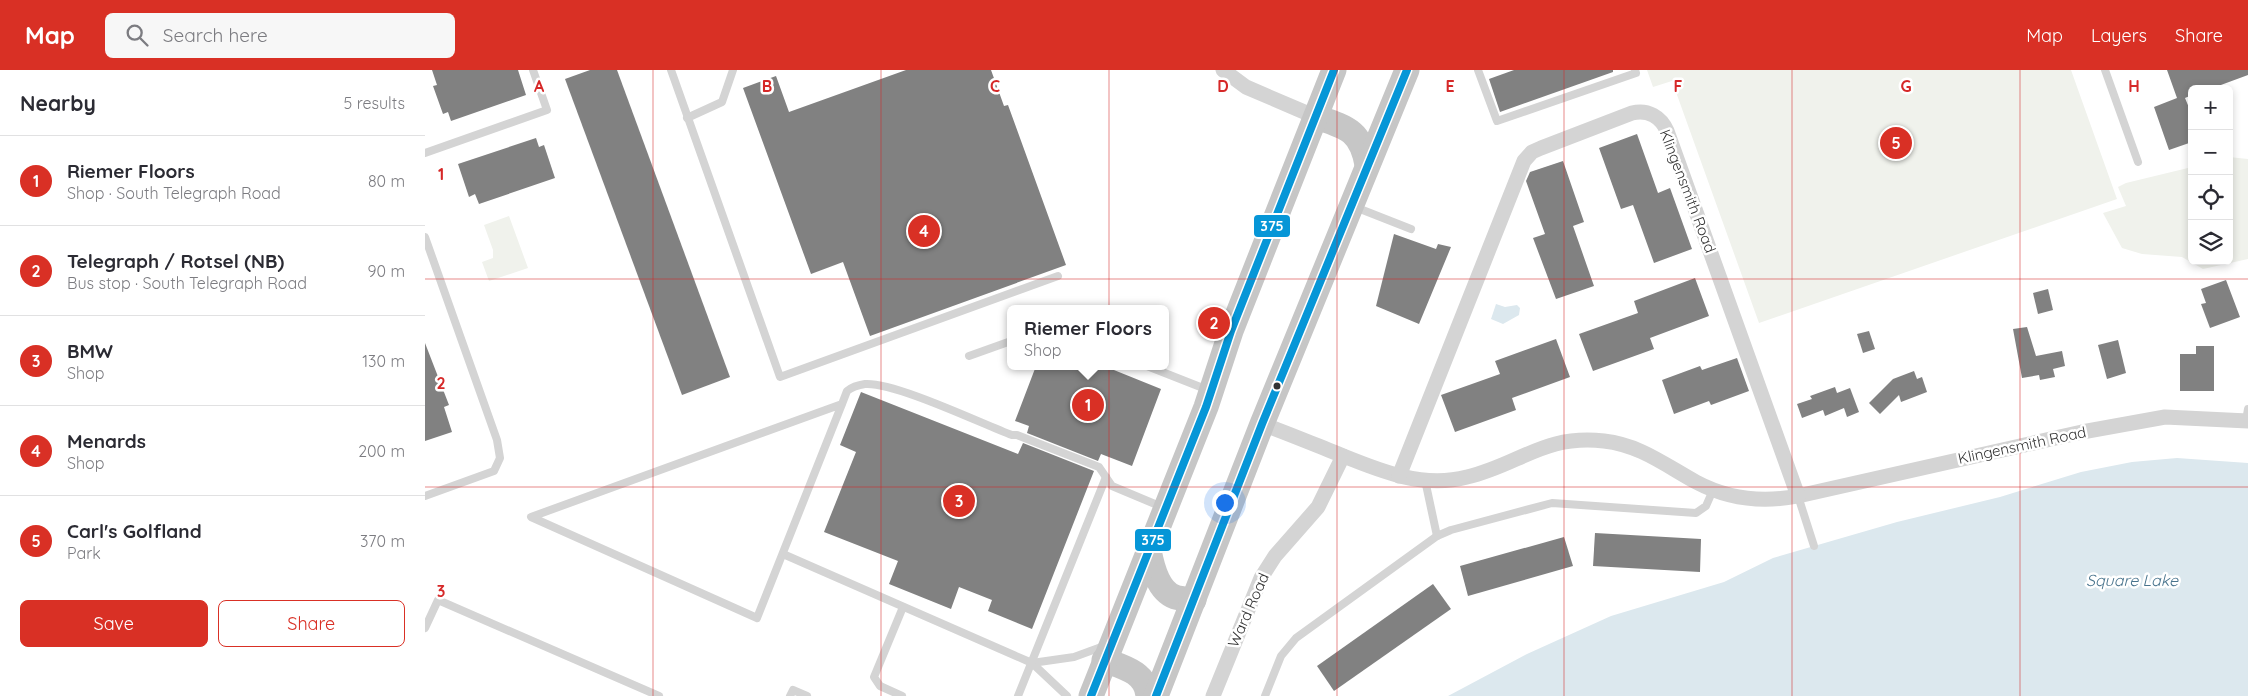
<!DOCTYPE html>
<meta charset="utf-8">
<style>
:root{--surface:#fff;--page:#f7f7f7;--text:#2b2b33;--muted:#7c7c81;--line:#e1e1e2;--accent:#d93025}
body{margin:0;font-family:Quicksand,sans-serif;background:var(--page);color:var(--text)}
.controls{position:absolute;right:15px;top:15px;display:grid;overflow:hidden;border-radius:8px;box-shadow:0 2px 8px #0003}
.controls button{width:45px;height:45px;display:grid;place-items:center;padding:0;border:0;border-bottom:1px solid var(--line);background:var(--surface);color:var(--text);font:25px sans-serif}
.you{position:absolute;left:799px;top:432px;width:18px;height:18px;margin:-12px;border:4px solid #fff;border-radius:50%;background:#1a73e8;box-shadow:0 0 0 8px #1a73e833}
.badge{display:grid;place-items:center;width:32px;height:32px;border-radius:50%;background:var(--accent);color:#fff;font-size:16px;font-weight:700}
.pin{position:absolute;translate:-50% -50%;border:2px solid #fff;box-shadow:0 1px 5px #0006}
.popup{position:absolute;left:582px;top:235px;width:162px;height:65px;box-sizing:border-box;display:grid;place-content:center;border-radius:8px;background:var(--surface);filter:drop-shadow(0 1px 4px #0005);font-size:16px;white-space:nowrap;color:var(--muted)}
.popup b{font-size:19px;color:var(--text)}
.popup::after{content:'';position:absolute;left:50%;top:100%;margin-left:-10px;border:10px solid transparent;border-top-color:var(--surface)}
.list{margin:0;padding:0;list-style:none}
h2{display:flex;justify-content:space-between;align-items:center;height:65px;margin:0;padding:0 20px;font-size:21px}
h2 small{font-size:16px;font-weight:400;color:var(--muted)}
.list li{display:grid;grid-template-columns:32px 1fr auto;gap:15px;align-items:center;box-sizing:border-box;height:90px;padding:0 20px;border-top:1px solid var(--line)}
.list b{display:block;font-size:19px;white-space:nowrap}
.list p{margin:0;font-size:16px;white-space:nowrap;color:var(--muted)}
.list em{font-size:16px;font-style:normal;color:var(--muted)}
.actions{display:flex;gap:10px;padding:15px 20px}
.actions a{flex:1;padding:11px 0;border:1px solid var(--accent);border-radius:8px;text-align:center;font-size:18px;color:var(--accent)}
.actions .main{background:var(--accent);color:#fff}
.icon{flex:none;width:28px;height:28px;fill:none;stroke:currentColor;stroke-width:2;stroke-linecap:round;stroke-linejoin:round}
.map{position:relative;flex:none;width:1823px;height:626px;overflow:hidden}
header{display:flex;align-items:center;gap:30px;box-sizing:border-box;height:70px;padding:0 25px;background:var(--accent);color:#fff}
header strong{font-size:24px}
nav{display:flex;gap:28px;margin-inline-start:auto;font-size:18px}
.search{width:350px;height:45px;background:var(--page);display:flex;align-items:center;gap:12px;box-sizing:border-box;padding:0 18px;border-radius:8px;color:var(--muted);font-size:19px}
main{display:flex}
aside{flex:1;background:var(--surface)}
.map>svg:first-child{display:block}
.green{fill:#f0f2ec}
.water{fill:#dce8ee}
.building{fill:#818181}
.lines{fill:none;stroke-linecap:round;stroke-linejoin:round}
.service{stroke:#d4d4d4;stroke-width:8}
.minor{stroke:#d4d4d4;stroke-width:15}
.trunk{stroke:#c6c6c6;stroke-width:25}
.bus-1-casing{stroke:#fff;stroke-width:11}
.bus-1{stroke:#0696d7;stroke-width:8}
.grid{fill:none;stroke:#d62828;stroke-width:1;stroke-opacity:0.55}
.bus-dot{fill:#333;stroke:#fff;stroke-width:2}
.labels{text-anchor:middle;dominant-baseline:central;stroke-width:5;stroke-linejoin:round;paint-order:stroke}
.street-label{font-size:15px;fill:#333;stroke:#fff}
.water-label{font-size:16px;font-style:italic;fill:#49748d;stroke:#fff}
.grid-label{font-size:16px;text-anchor:middle;font-weight:bold;fill:#d62828;stroke:#fff;stroke-width:5;stroke-linejoin:round;paint-order:stroke}
.line-badge{stroke:#fff;stroke-width:2}
.badge-label{font-size:14px;text-anchor:middle;font-weight:bold;fill:#fff}
</style>
<header>
<strong>Map</strong>
<div class="search"><svg class="icon" aria-label="search" viewBox="0 0 24 24"><circle cx="10" cy="10" r="6"/><path d="M15 15l6 6"/></svg>Search here</div>
<nav><a>Map</a><a>Layers</a><a>Share</a></nav>
</header>
<main>
<aside>
<h2>Nearby<small>5 results</small></h2>
<ul class="list">
<li><span class="badge">1</span><div><b>Riemer Floors</b><p>Shop · South Telegraph Road</p></div><em>80 m</em></li>
<li><span class="badge">2</span><div><b>Telegraph / Rotsel (NB)</b><p>Bus stop · South Telegraph Road</p></div><em>90 m</em></li>
<li><span class="badge">3</span><div><b>BMW</b><p>Shop</p></div><em>130 m</em></li>
<li><span class="badge">4</span><div><b>Menards</b><p>Shop</p></div><em>200 m</em></li>
<li><span class="badge">5</span><div><b>Carl's Golfland</b><p>Park</p></div><em>370 m</em></li>
</ul>
<div class="actions"><a class="main">Save</a><a>Share</a></div>
</aside>
<div class="map">
<svg width="1823" height="626" viewBox="0 0 1823 626">
<rect width="100%" height="100%" fill="#fff"/>
<g class="green">
<path d="M1222 0H1646L1692 129 1334 253 1247 11 1228 17Z"/>
<path d="M1804 87 1823 89V189L1778 199 1757 187 1717 184 1697 178 1678 143 1701 136 1693 117 1701 113 1767 97V191H1804Z"/>
<path d="M84 146 103 198 64 211 57 192 68 188V180L59 155Z"/>
</g>
<g class="water">
<path d="M1071 234 1080 237 1092 235 1095 238 1094 245 1078 254 1066 249Z"/>
<path d="M1752 388 1823 393V626H1023L1102 584 1186 546 1299 512 1348 488 1472 452 1575 427 1656 402 1707 392Z"/>
</g>
<g class="building">
<path d="M7 0H93L101 25 26 51 23 42 18 44 8 16 12 15Z"/>
<path d="M165 0H192L305 307 257 325 140 9Z"/>
<path d="M481 0H566L579 36 583 35 641 195 445 266 418 192 386 204 318 18 351 6 364 42Z"/>
<path d="M1089 0H1188V2L1075 42 1064 9Z"/>
<path d="M1742 0H1823V5L1785 19H1767V25L1760 28 1767 45V72L1744 80 1729 37 1752 28Z"/>
<path d="M1212 64 1233 123 1245 118 1267 179 1229 193 1208 135 1196 139 1174 78Z"/>
<path d="M111 68 114 77 119 75 130 108 54 134 50 124 44 127 33 94Z"/>
<path d="M1138 91 1159 152 1148 156 1169 216 1131 229 1108 168 1120 164 1101 111 1105 102Z"/>
<path d="M969 164 1011 179 1013 174 1026 177 994 254 951 236Z"/>
<path d="M1270 208 1284 246 1225 268 1229 279 1168 301 1154 264 1213 243 1209 231Z"/>
<path d="M1801 210 1815 247 1785 258 1776 234 1781 233 1776 219Z"/>
<path d="M1623 219 1628 240 1613 244 1608 223Z"/>
<path d="M1602 257 1611 286 1637 281 1640 296 1628 299 1630 307 1615 310 1614 305 1597 308 1588 259Z"/>
<path d="M1444 261 1450 279 1438 283 1432 264Z"/>
<path d="M1131 269 1145 307 1087 328 1091 340 1030 362 1016 325 1075 304 1070 291Z"/>
<path d="M1693 270 1701 303 1682 309 1673 275Z"/>
<path d="M0 273 24 335 19 337 27 362 0 371Z"/>
<path d="M1771 276H1789V321H1755V284H1771Z"/>
<path d="M1312 288 1324 321 1286 335 1284 331 1249 344 1237 310 1275 296 1277 300Z"/>
<path d="M611 296H679L736 319 707 396 676 384 673 391 602 363 604 356 590 351Z"/>
<path d="M1489 301 1492 309 1497 307 1502 322 1476 332 1474 325 1455 344 1444 333 1468 309Z"/>
<path d="M1410 317 1412 323 1425 318 1434 342 1422 347 1419 338 1400 346 1398 340 1377 348 1372 334 1387 329 1385 326Z"/>
<path d="M436 322 593 384 598 373 669 401 607 559 563 541 567 530 534 517 526 539 464 514 473 491 399 462 431 382 415 375Z"/>
<path d="M1170 463 1276 469 1275 502 1168 496Z"/>
<path d="M1139 467 1148 496 1043 526 1035 496Z"/>
<path d="M1008 514 1026 539 909 621 892 596Z"/>
</g>
<g class="lines">
<g class="service">
<path d="M246 0 355 307 633 206"/>
<path d="M1053 0 1072 51 1211 3 1210 0"/>
<path d="M1680 0 1713 92"/>
<path d="M262 48 297 32 308 0"/>
<path d="M0 83 122 40 108 0"/>
<path d="M930 137 986 159"/>
<path d="M0 167 72 370 75 388 69 401 0 426"/>
<path d="M544 286 586 271"/>
<path d="M722 296 783 320"/>
<path d="M417 334 106 447 332 548 417 334 422 321C427 317 433 315 440 314 470 312 555 353 587 365H592L674 397 687 416 737 437"/>
<path d="M1821 351 1823 339"/>
<path d="M1000 410 1012 466"/>
<path d="M1373 426 1389 476"/>
<path d="M358 484 607 593 642 626"/>
<path d="M0 558 13 530 234 626"/>
<path d="M607 593 649 587 679 576"/>
<path d="M365 626 368 620 382 626"/>
<path d="M477 626 455 616 449 607 478 537"/>
<path d="M593 626 681 407"/>
<path d="M840 626 856 586 871 568 1012 466 1026 460 1127 433 1271 443 1281 436 1288 420"/>
</g>
<g class="minor">
<path d="M798 0 821 17 891 47"/>
<path d="M837 354C862 363 886 373 911 383 953 400 996 419 1042 407 1094 395 1119 364 1179 371 1215 375 1240 395 1271 412 1303 429 1337 433 1373 426L1657 362 1740 347 1823 351"/>
<path d="M974 406 1099 91 1107 82 1116 78 1207 43C1223 39 1236 47 1242 61L1373 426"/>
<path d="M788 626 836 508 850 486 893 437 918 386"/>
</g>
<g class="trunk">
<path d="M891 47C921 57 936 60 942 95"/>
<path d="M724 480C727 496 733 521 750 527 756 529 763 529 769 530"/>
<path d="M679 590C698 597 721 602 723 626"/>
<path d="M666 626 781 337 806 261 909 0"/>
<path d="M731 626 837 354 982 0"/>
</g>
<defs>
<g id="bus-1">
<path d="M666 626 781 337 806 261 909 0"/>
<path d="M731 626 837 354 982 0"/>
</g>
</defs>
<use href="#bus-1" class="bus-1-casing"/>
<use href="#bus-1" class="bus-1"/>
</g>
<path class="grid" d="M228 0V626M456 0V626M684 0V626M912 0V626M1139 0V626M1367 0V626M1595 0V626M0 209H1823M0 417H1823"/>
<circle class="bus-dot" cx="852" cy="316" r="4.5"/>
<g class="labels">
<g class="street-label">
<text transform="translate(1263 121) rotate(69)">Klingensmith Road</text>
<text transform="translate(1597 375) rotate(-12)">Klingensmith Road</text>
<text transform="translate(823 540) rotate(-66)">Ward Road</text>
</g>
<g class="water-label">
<text x="1707" y="510">Square Lake</text>
</g>
</g>
<g class="grid-label">
<text x="114" y="22">A</text>
<text x="342" y="22">B</text>
<text x="570" y="22">C</text>
<text x="798" y="22">D</text>
<text x="1025" y="22">E</text>
<text x="1253" y="22">F</text>
<text x="1481" y="22">G</text>
<text x="1709" y="22">H</text>
<text x="16" y="110">1</text>
<text x="16" y="319">2</text>
<text x="16" y="527">3</text>
</g>
<g class="line-badge">
<rect x="828" y="144" width="38" height="24" rx="5" fill="#0696d7"/>
<rect x="709" y="458" width="38" height="24" rx="5" fill="#0696d7"/>
</g>
<g class="badge-label">
<text x="847" y="161">375</text>
<text x="728" y="475">375</text>
</g>
</svg>
<div class="controls">
<button>+</button>
<button>−</button>
<button><svg class="icon" aria-label="locate" viewBox="0 0 24 24"><circle cx="12" cy="12" r="6"/><path d="M12 2v4M12 18v4M2 12h4M18 12h4"/></svg></button>
<button><svg class="icon" aria-label="layers" viewBox="0 0 24 24"><path d="M12 4l9 5-9 5-9-5zM3 14l9 5 9-5"/></svg></button>
</div>
<div class="you"></div>
<div class="pin badge" style="left:663px;top:335px">1</div>
<div class="popup"><b>Riemer Floors</b>Shop</div>
<div class="pin badge" style="left:789px;top:253px">2</div>
<div class="pin badge" style="left:534px;top:431px">3</div>
<div class="pin badge" style="left:499px;top:161px">4</div>
<div class="pin badge" style="left:1471px;top:73px">5</div>
</div>
</main>
